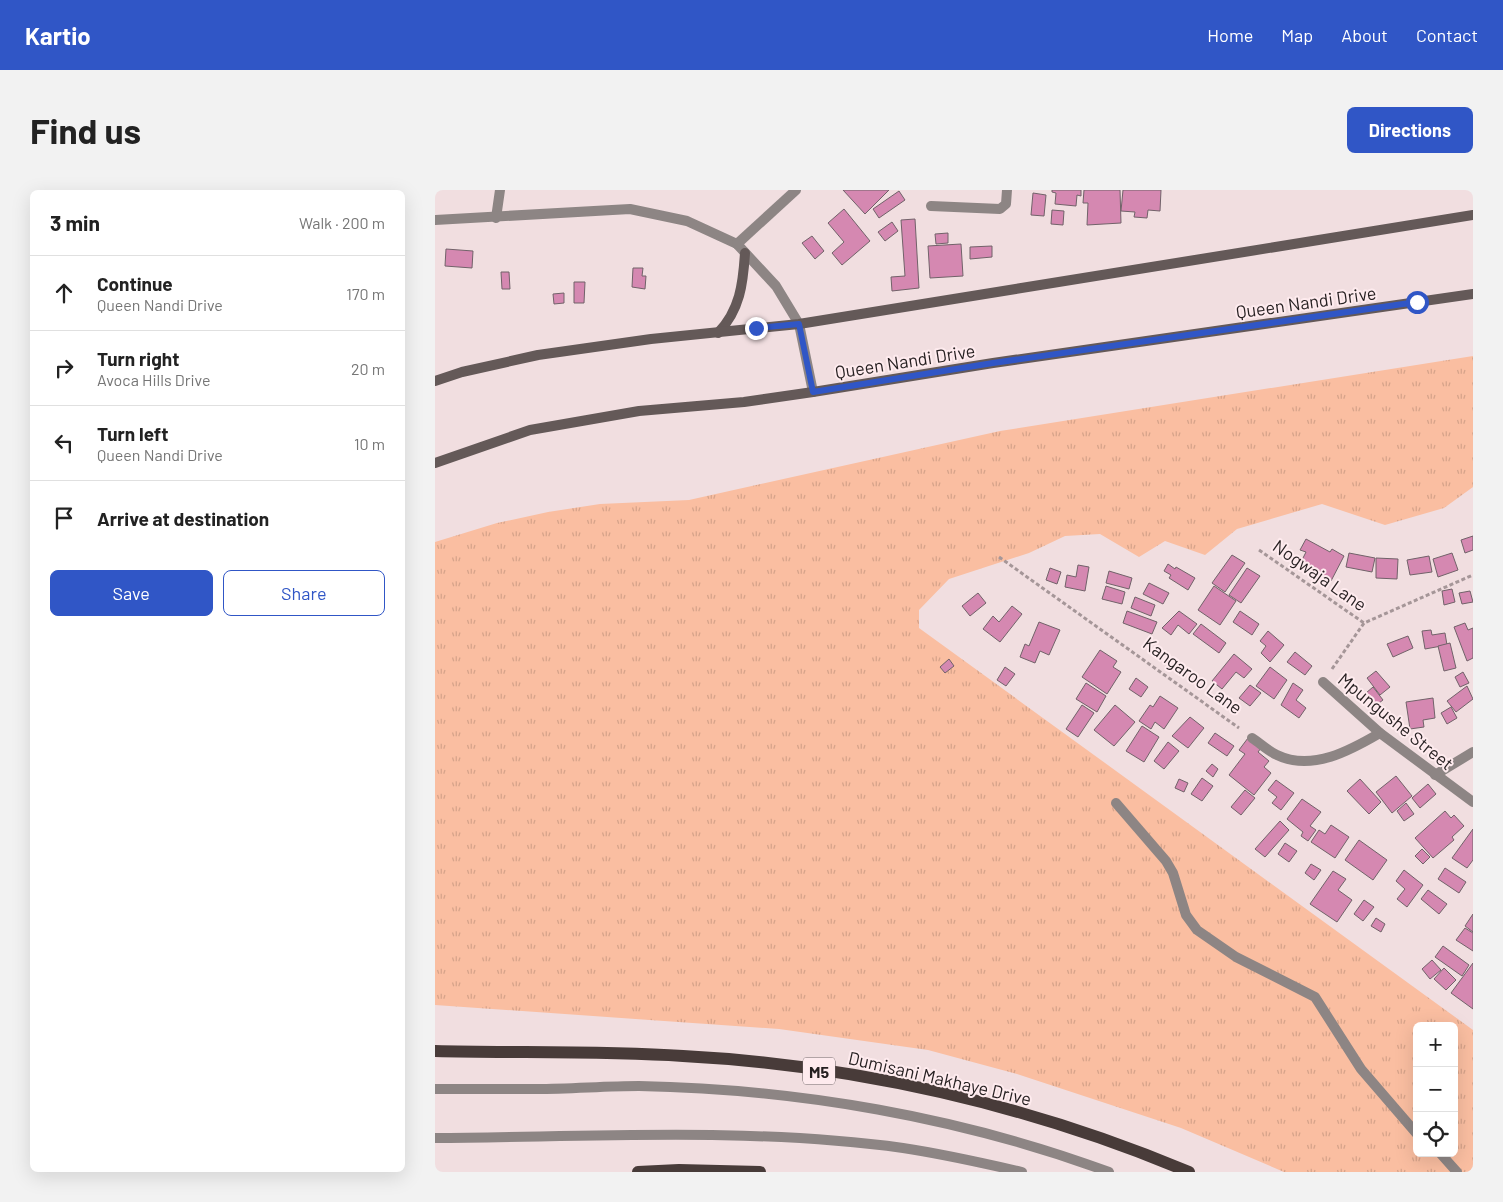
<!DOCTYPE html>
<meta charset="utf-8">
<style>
:root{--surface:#fff;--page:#f2f2f2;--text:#222;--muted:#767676;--line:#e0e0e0;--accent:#3056c6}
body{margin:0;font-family:Barlow,sans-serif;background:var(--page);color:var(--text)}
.controls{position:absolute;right:15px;bottom:15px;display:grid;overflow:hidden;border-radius:8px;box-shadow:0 5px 20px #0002}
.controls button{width:45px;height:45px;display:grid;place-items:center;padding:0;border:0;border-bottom:1px solid var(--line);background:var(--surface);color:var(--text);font:25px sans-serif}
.stop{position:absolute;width:15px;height:15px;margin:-11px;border:4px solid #3056c6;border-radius:50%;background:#fff}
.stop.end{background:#3056c6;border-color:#fff;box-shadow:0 1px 5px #0008}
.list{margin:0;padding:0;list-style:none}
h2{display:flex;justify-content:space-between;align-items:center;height:65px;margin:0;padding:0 20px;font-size:21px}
h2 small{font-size:16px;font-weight:400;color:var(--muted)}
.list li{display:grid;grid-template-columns:32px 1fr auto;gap:15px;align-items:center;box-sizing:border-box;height:75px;padding:0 20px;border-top:1px solid var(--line)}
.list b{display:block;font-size:19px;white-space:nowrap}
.list p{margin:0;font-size:16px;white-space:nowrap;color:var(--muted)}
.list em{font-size:16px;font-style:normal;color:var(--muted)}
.actions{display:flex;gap:10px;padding:15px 20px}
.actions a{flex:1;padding:11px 0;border:1px solid var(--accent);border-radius:8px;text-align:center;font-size:18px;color:var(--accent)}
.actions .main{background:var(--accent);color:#fff}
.icon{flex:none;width:28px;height:28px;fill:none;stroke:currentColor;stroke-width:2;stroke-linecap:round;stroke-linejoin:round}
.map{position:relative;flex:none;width:1038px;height:982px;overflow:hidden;border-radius:8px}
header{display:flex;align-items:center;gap:30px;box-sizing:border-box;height:70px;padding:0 25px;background:var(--accent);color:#fff}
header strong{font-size:24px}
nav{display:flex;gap:28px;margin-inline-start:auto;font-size:18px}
.intro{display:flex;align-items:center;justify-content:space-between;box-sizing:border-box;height:120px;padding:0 30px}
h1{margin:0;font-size:35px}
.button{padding:12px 22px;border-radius:8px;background:var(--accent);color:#fff;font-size:18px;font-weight:700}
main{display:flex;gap:30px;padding:0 30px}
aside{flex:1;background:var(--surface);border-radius:8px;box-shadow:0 5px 20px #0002}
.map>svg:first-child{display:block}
.grass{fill:url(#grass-tufts);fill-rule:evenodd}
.building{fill:#d588b1;stroke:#716269}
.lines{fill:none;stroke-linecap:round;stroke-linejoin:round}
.path{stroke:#a59698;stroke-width:3;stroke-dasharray:4 2.5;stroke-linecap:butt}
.lane{stroke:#8d8584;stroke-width:10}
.street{stroke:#8d8584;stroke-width:10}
.secondary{stroke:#645958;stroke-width:10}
.primary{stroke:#483b39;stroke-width:12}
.route{stroke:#3056c6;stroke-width:6}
.labels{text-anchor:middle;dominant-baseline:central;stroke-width:4;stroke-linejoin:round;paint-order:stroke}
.shield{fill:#feebee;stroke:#665c5e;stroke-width:1}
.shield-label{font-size:16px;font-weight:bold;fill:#251f20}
.street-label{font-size:18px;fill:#251f20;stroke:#feebee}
</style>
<header>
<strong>Kartio</strong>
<nav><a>Home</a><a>Map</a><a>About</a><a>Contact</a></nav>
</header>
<div class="intro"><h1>Find us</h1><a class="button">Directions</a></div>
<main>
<aside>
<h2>3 min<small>Walk · 200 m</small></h2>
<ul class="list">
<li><svg class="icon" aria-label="ahead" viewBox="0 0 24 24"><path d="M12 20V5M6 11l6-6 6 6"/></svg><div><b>Continue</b><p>Queen Nandi Drive</p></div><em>170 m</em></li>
<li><svg class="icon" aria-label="right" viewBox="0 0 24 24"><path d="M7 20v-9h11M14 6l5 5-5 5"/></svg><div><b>Turn right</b><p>Avoca Hills Drive</p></div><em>20 m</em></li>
<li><svg class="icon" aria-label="left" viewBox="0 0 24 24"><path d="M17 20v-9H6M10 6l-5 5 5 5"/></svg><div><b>Turn left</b><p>Queen Nandi Drive</p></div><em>10 m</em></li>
<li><svg class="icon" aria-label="arrive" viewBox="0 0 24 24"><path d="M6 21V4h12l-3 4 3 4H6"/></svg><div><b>Arrive at destination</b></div></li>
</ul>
<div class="actions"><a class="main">Save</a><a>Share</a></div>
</aside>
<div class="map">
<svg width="1038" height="982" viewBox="0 0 1038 982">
<defs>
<pattern id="grass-tufts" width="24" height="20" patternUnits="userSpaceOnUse" patternTransform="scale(1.25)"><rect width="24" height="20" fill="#fabea1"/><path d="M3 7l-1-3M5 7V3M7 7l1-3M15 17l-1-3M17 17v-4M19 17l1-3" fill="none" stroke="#d6a38a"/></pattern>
</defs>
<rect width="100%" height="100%" fill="#f1dee0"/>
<path class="grass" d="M1038 166V297L1009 318 950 335 887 314 802 339 770 365 730 351 704 367 665 344 630 346 594 363 514 389 484 420V438L1038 840V982H849L746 938 582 884 493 860 344 839 0 815V352L62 333 113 322 165 314 254 310 565 241ZM982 836H1019V963H982Z"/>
<g class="building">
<path d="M408 0H454L430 24Z"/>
<path d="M617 0H646V6L642 5 641 16 620 14 621 3 617 2Z"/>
<path d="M649 0H685L686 33 652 35 653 13H648Z"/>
<path d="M688 0H726L725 21 713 20 712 28 699 27 700 22 686 21Z"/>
<path d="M464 1 470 10 444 28 438 19Z"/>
<path d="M598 3 611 5 609 26 596 25Z"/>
<path d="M409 19 435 51 407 75 397 63 409 52 393 33Z"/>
<path d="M617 20 629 21 628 35 616 34Z"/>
<path d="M480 29 484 98 457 101 456 87 470 86 466 30Z"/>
<path d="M457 32 463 41 450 51 443 42Z"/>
<path d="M513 43V53L501 54 500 44Z"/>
<path d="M377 46 389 61 380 69 367 53Z"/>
<path d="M526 54 528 86 495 88 493 56Z"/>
<path d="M557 56V67L535 69V57Z"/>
<path d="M11 59 38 61 37 78 10 76Z"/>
<path d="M198 78H208L207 86H211L210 99 197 97Z"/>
<path d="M66 82H74L75 99H67Z"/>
<path d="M139 92H150L149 113H139Z"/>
<path d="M129 103V113L119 114 118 104Z"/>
<path d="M1038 346V360L1030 363 1026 350Z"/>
<path d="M871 349 895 362 897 359 909 366 896 391 865 374 871 362 865 360Z"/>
<path d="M914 363 940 368 937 382 911 377Z"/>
<path d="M1017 363 1023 380 1003 387 998 369Z"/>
<path d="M797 365 810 373 790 402 777 393Z"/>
<path d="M994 366 997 382 975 385 972 370Z"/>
<path d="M941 368 963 369 962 389 941 388Z"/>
<path d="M733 374 740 379 741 377 760 388 753 400 734 388 736 385 729 381Z"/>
<path d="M643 375 654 377 650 401 630 397 632 385 641 387Z"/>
<path d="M615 378 626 382 622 394 611 390Z"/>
<path d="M812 378 825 386 806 413 794 405Z"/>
<path d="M674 381 697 388 694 399 671 393Z"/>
<path d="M714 393 734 403 728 414 708 404Z"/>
<path d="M671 396 690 402 687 414 667 409Z"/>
<path d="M779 396 801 411 785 435 763 420Z"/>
<path d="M1017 399 1020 412 1009 415 1007 401Z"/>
<path d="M1035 401 1038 412 1027 414 1024 403Z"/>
<path d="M543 403 551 413 535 426 527 416Z"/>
<path d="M700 407 720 415 716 426 696 418Z"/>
<path d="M577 416 587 424 565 452 548 439 558 426 564 432Z"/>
<path d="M692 421 722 432 717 444 688 433Z"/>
<path d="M744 421 762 434 754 444 743 435 736 445 727 438Z"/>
<path d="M805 421 824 434 817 445 798 432Z"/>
<path d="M604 432 625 440 614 465 605 461 600 473 585 467 590 454 594 456Z"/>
<path d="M1030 433 1033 440 1038 438V468L1032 471 1019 437Z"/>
<path d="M766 434 791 453 784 463 758 444Z"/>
<path d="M996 440 997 445 1010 443 1012 455 990 459 987 441Z"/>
<path d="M833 441 849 455 835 472 826 463 831 456 825 451Z"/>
<path d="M973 446 978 458 958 467 952 454Z"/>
<path d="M1015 453 1021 478 1009 481 1003 456Z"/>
<path d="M665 460 682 471 678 477 686 482 672 504 647 487Z"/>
<path d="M860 462 877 476 870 485 852 472Z"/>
<path d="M799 464 817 479 809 488 801 482 787 499 777 491Z"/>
<path d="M514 469 519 476 510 483 505 477Z"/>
<path d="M570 477 580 484 571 496 562 490Z"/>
<path d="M835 477 852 490 839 509 821 496Z"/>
<path d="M941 481 955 497 945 505 932 488Z"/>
<path d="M1028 482 1034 493 1025 497 1020 487Z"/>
<path d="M701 488 713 497 706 507 694 499Z"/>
<path d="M651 493 671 506 662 522 641 509Z"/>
<path d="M858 493 868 500 861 510 871 518 864 528 846 515Z"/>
<path d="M815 495 826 503 815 516 804 508Z"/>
<path d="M1032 496 1038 509 1021 522 1012 511Z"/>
<path d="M938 497 948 510 940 516 931 503Z"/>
<path d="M725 506 743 518 729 539 720 532 716 539 704 531 715 515 718 517Z"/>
<path d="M998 508 1000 528 988 530 989 537 975 539 971 512Z"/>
<path d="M647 515 659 523 643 547 631 539Z"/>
<path d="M680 515 700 532 679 556 659 540Z"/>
<path d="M1016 517 1022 528 1012 534 1006 523Z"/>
<path d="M755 527 769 538 753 558 737 546Z"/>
<path d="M707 536 724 547 709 572 691 561Z"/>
<path d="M780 543 799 556 792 566 773 553Z"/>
<path d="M813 548 826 558 823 562 834 571 829 577 836 583 819 605 794 585 810 564 804 560Z"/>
<path d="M733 552 744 561 729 579 719 571Z"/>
<path d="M777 574 783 579 778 587 771 581Z"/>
<path d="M961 586 977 606 957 623 941 602Z"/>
<path d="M767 588 778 596 767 611 756 604Z"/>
<path d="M744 589 753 593 749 602 740 598Z"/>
<path d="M925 589 946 612 934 624 912 601Z"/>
<path d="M841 590 859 603 846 620 837 613 842 607 833 600Z"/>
<path d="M993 594 1001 604 985 618 977 608Z"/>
<path d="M810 600 820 608 806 625 796 617Z"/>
<path d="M867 609 886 622 875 636 881 640 873 651 866 646 868 642 852 629Z"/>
<path d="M971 613 979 624 969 631 962 621Z"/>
<path d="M1010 621 1016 628 1019 625 1029 636 1017 647 1019 650 998 668 980 648Z"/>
<path d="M845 631 854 640 830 667 820 659Z"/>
<path d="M896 635 914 647 900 668 876 652 884 640 890 644Z"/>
<path d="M1038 639V670L1032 678 1017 668Z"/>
<path d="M924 650 952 670 938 690 910 670Z"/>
<path d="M850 653 862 661 854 672 843 664Z"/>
<path d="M987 659 995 667 988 674 980 666Z"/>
<path d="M876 674 886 680 879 690 870 683Z"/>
<path d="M1010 678 1031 692 1024 703 1003 689Z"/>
<path d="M969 680 988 695 972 717 962 709 970 699 961 691Z"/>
<path d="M898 681 911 689 903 700 917 710 902 732 875 714Z"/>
<path d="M993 700 1012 714 1004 724 986 709Z"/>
<path d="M929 710 939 717 928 731 919 724Z"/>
<path d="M1038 724V742L1030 736Z"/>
<path d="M941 728 950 734 946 742 936 736Z"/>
<path d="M1030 738 1038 743V761L1021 750Z"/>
<path d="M1008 756 1034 775 1027 786 1000 767Z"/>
<path d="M997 770 1006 780 995 789 987 779Z"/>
<path d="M1038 773V819L1016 803Z"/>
<path d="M1009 778 1021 790 1011 800 999 789Z"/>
</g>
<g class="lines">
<g class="path">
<path d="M824 360 929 433"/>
<path d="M564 367 804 538"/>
<path d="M897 479 929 433 1038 385"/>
</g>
<g class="lane">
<path d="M681 613 731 671 738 683 751 725 762 740 801 767 880 807 926 879 982 944"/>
<path d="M0 899C34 899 68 899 102 899 136 899 170 896 204 896 363 899 525 927 674 982"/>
<path d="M0 948C155 947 315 937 468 958 508 964 548 973 587 982"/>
<path d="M1005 963 1022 982"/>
</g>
<g class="street">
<path d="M496 16 565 19 571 14 572 0"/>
<path d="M61 28 65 0"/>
<path d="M0 30 195 19 252 31 302 54 341 96 364 134 378 202"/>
<path d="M302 54 361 0"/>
<path d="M888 492 945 543 1038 612"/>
<path d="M817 548C825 553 833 561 842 565 877 582 916 560 945 543"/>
<path d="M1000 585 1038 562"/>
</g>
<g class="secondary">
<path d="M283 143C305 120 308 94 310 63"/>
<path d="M0 191 27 182 103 165 216 149 364 134 1038 25"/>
<path d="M0 273 95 240 204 221 309 212 378 202 558 173 1038 104"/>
</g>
<g class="primary">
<path d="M0 861C82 863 165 861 248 866 421 875 595 915 754 982"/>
<path d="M203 982 244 980 325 982"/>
</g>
</g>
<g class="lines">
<path class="route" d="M321 138 364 134 378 202 558 173 982 112"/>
</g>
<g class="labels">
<rect class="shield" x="368" y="867.5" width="32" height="27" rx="4"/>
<g class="shield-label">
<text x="384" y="881">M5</text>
</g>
<g class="street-label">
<text transform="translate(871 112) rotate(-8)">Queen Nandi Drive</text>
<text transform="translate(470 171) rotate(-9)">Queen Nandi Drive</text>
<text transform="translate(885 385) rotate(35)">Nogwaja Lane</text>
<text transform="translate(758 485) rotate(36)">Kangaroo Lane</text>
<text transform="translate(961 531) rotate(39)">Mpungushe Street</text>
<text transform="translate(505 888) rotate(13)">Dumisani Makhaye Drive</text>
</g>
</g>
</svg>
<div class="controls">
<button>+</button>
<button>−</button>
<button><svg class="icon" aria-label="locate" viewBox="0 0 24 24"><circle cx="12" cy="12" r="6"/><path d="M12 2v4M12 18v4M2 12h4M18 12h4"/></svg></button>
</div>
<div class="stop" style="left:982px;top:112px"></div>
<div class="stop end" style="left:321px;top:138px"></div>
</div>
</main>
